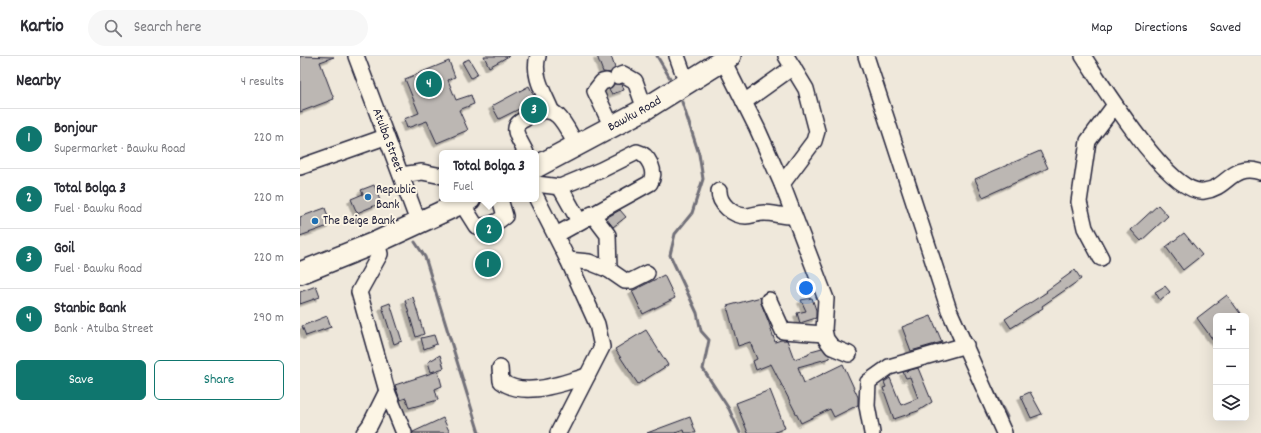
<!DOCTYPE html>
<meta charset="utf-8">
<style>
:root{--surface:#fff;--page:#f7f7f7;--text:#2b2b33;--muted:#7c7c81;--line:#e1e1e2;--accent:#0f766e}
body{margin:0;font-family:Dekko,sans-serif;background:var(--page);color:var(--text)}
.controls{position:absolute;right:12px;bottom:12px;display:grid;overflow:hidden;border-radius:6px;box-shadow:0 4px 16px #0002}
.controls button{width:36px;height:36px;display:grid;place-items:center;padding:0;border:0;border-bottom:1px solid var(--line);background:var(--surface);color:var(--text);font:20px sans-serif}
.you{position:absolute;left:506px;top:232px;width:14px;height:14px;margin:-10px;border:3px solid #fff;border-radius:50%;background:#1a73e8;box-shadow:0 0 0 6px #1a73e833}
.badge{display:grid;place-items:center;width:26px;height:26px;border-radius:50%;background:var(--accent);color:#fff;font-size:13px;font-weight:700}
.pin{position:absolute;translate:-50% -50%;border:2px solid #fff;box-shadow:0 1px 4px #0006}
.popup{position:absolute;left:139px;top:94px;width:100px;height:52px;box-sizing:border-box;display:grid;place-content:center;border-radius:6px;background:var(--surface);filter:drop-shadow(0 1px 3px #0005);font-size:13px;white-space:nowrap;color:var(--muted)}
.popup b{font-size:15px;color:var(--text)}
.popup::after{content:'';position:absolute;left:50%;top:100%;margin-left:-8px;border:8px solid transparent;border-top-color:var(--surface)}
.list{margin:0;padding:0;list-style:none}
h2{display:flex;justify-content:space-between;align-items:center;height:52px;margin:0;padding:0 16px;font-size:17px}
h2 small{font-size:13px;font-weight:400;color:var(--muted)}
.list li{display:grid;grid-template-columns:26px 1fr auto;gap:12px;align-items:center;box-sizing:border-box;height:60px;padding:0 16px;border-top:1px solid var(--line)}
.list b{display:block;font-size:15px;white-space:nowrap}
.list p{margin:0;font-size:13px;white-space:nowrap;color:var(--muted)}
.list em{font-size:13px;font-style:normal;color:var(--muted)}
.actions{display:flex;gap:8px;padding:12px 16px}
.actions a{flex:1;padding:9px 0;border:1px solid var(--accent);border-radius:6px;text-align:center;font-size:14px;color:var(--accent)}
.actions .main{background:var(--accent);color:#fff}
.icon{flex:none;width:22px;height:22px;fill:none;stroke:currentColor;stroke-width:2;stroke-linecap:round;stroke-linejoin:round}
.map{position:relative;flex:none;width:961px;height:377px;overflow:hidden}
header{display:flex;align-items:center;gap:24px;box-sizing:border-box;height:56px;padding:0 20px;background:var(--surface);border-bottom:1px solid var(--line)}
header strong{font-size:19px}
nav{display:flex;gap:22px;margin-inline-start:auto;font-size:14px}
.search{width:280px;height:36px;background:var(--page);display:flex;align-items:center;gap:10px;box-sizing:border-box;padding:0 14px;border-radius:22px;color:var(--muted);font-size:15px}
main{display:flex}
aside{flex:1;background:var(--surface)}
.map>svg:first-child{display:block}
.lines{fill:none;stroke-linecap:round;stroke-linejoin:round}
.stream{stroke:#716f79;stroke-width:3}
.building{fill:#bcb7b3;stroke:#22223b;filter:url(#shadow)}
.minor-casing{stroke:#22223b;stroke-width:18}
.highway-casing{stroke:#22223b;stroke-width:24}
.minor{stroke:#fcf5e5;stroke-width:15}
.highway{stroke:#fcf5e5;stroke-width:21}
.poi-dot{fill:#1f6fb2;stroke:#fcf5e5;stroke-width:1.5}
.labels{text-anchor:middle;dominant-baseline:central;stroke-width:4;stroke-linejoin:round;paint-order:stroke}
.street-label{font-size:13px;fill:#22223b;stroke:#fcf5e5}
.poi-label{font-size:13px;fill:#22223b;stroke:#fcf5e5;text-anchor:start}
</style>
<header>
<strong>Kartio</strong>
<div class="search"><svg class="icon" aria-label="search" viewBox="0 0 24 24"><circle cx="10" cy="10" r="6"/><path d="M15 15l6 6"/></svg>Search here</div>
<nav><a>Map</a><a>Directions</a><a>Saved</a></nav>
</header>
<main>
<aside>
<h2>Nearby<small>4 results</small></h2>
<ul class="list">
<li><span class="badge">1</span><div><b>Bonjour</b><p>Supermarket · Bawku Road</p></div><em>220 m</em></li>
<li><span class="badge">2</span><div><b>Total Bolga 3</b><p>Fuel · Bawku Road</p></div><em>220 m</em></li>
<li><span class="badge">3</span><div><b>Goil</b><p>Fuel · Bawku Road</p></div><em>220 m</em></li>
<li><span class="badge">4</span><div><b>Stanbic Bank</b><p>Bank · Atulba Street</p></div><em>290 m</em></li>
</ul>
<div class="actions"><a class="main">Save</a><a>Share</a></div>
</aside>
<div class="map">
<svg width="961" height="377" viewBox="0 0 961 377">
<defs>
<filter id="shadow"><feDropShadow dx="-3.5" dy="3.5" stdDeviation="0" flood-color="#0004"/></filter>
</defs>
<rect width="100%" height="100%" fill="#efe8db"/>
<filter id="ink" filterUnits="userSpaceOnUse"><feTurbulence type="fractalNoise" baseFrequency=".025" numOctaves="2"/><feDisplacementMap in="SourceGraphic" scale="8" xChannelSelector="R" yChannelSelector="G"/><feConvolveMatrix kernelMatrix="1 2 1 2 8 2 1 2 1" color-interpolation-filters="sRGB"/></filter>
<g filter="url(#ink)">
<g class="lines">
<g class="stream">
<path d="M357 0 370 22"/>
<path d="M382 46 399 98 403 123 392 157 375 178 370 199 397 257 401 275 409 284 403 313 429 353 440 377"/>
<path d="M115 186 125 201 179 377"/>
<path d="M654 248 672 287"/>
<path d="M693 334 707 361"/>
</g>
</g>
<g class="building">
<path d="M0 0 34 1 20 6 34 43 0 56Z"/>
<path d="M184 0H209L189 11Z"/>
<path d="M297 0H311L315 12 310 17 303 16Z"/>
<path d="M169 3 178 18 171 22 162 6Z"/>
<path d="M149 5 155 21 148 24 156 44 171 39 174 48 159 54 168 74 137 87 127 65 107 72 104 63 119 57 105 23Z"/>
<path d="M314 28H322L324 34 312 38 309 33Z"/>
<path d="M229 30 235 42 231 44 234 49 229 55H221L219 53 199 63 192 50Z"/>
<path d="M740 95 748 112 683 141 675 123Z"/>
<path d="M74 129 81 147 57 157 51 143 63 138 61 134Z"/>
<path d="M858 149 868 160 841 185 831 174Z"/>
<path d="M25 152 31 169 0 180V161Z"/>
<path d="M320 154 326 161 313 171 306 162Z"/>
<path d="M884 177 902 199 883 214 866 191Z"/>
<path d="M775 214 781 223 742 250 743 252 711 272 705 263 747 236 746 235Z"/>
<path d="M364 219 375 242 343 258 332 235Z"/>
<path d="M16 230 20 241 0 248V236Z"/>
<path d="M865 230 870 236 860 244 855 236Z"/>
<path d="M927 239 942 260H916V288L897 262Z"/>
<path d="M113 241 124 278 116 281 105 244Z"/>
<path d="M461 241V247L469 267 475 286 481 284H487L494 303 508 299 511 295 522 292 529 299 530 302 498 311 504 327 543 308 558 341V349L534 361 530 353 501 367 471 308 456 314 453 305 457 303 450 286 438 290 427 250Z"/>
<path d="M512 242 516 254V262L500 267 497 257 506 255 501 244Z"/>
<path d="M90 247 102 285 94 288 82 250Z"/>
<path d="M27 260 31 271 6 280 2 270Z"/>
<path d="M631 260 642 286 611 295 602 271Z"/>
<path d="M346 274 368 309 338 328 315 293Z"/>
<path d="M134 279 137 288 124 293 121 282Z"/>
<path d="M140 299 144 312 131 316 128 306Z"/>
<path d="M618 312 632 346 618 355 594 363 583 332 586 331 584 326 590 322 601 349 618 342 610 321 606 322 603 316Z"/>
<path d="M138 315 142 330 135 333 138 344 109 352 106 342 100 344 95 329Z"/>
<path d="M470 334 485 372 473 377H448L436 347Z"/>
<path d="M730 336 742 358 731 362 721 340Z"/>
<path d="M390 361 396 377H385L384 374 375 377H347Z"/>
<path d="M143 362 150 377H113V376Z"/>
</g>
<g class="lines">
<defs>
<g id="minor">
<path id="s1" d="M56 0 119 168"/>
<path d="M238 0C232 19 244 37 251 54"/>
<path d="M377 0 387 28"/>
<path d="M421 0 457 72 482 128 526 243 524 274 526 283 532 291 549 298"/>
<path d="M566 0 649 254 704 377"/>
<path d="M783 0C801 27 869 140 904 135 929 132 930 107 961 116"/>
<path d="M318 20 323 18 335 25 345 53"/>
<path d="M306 25 302 26 295 35 312 71"/>
<path d="M444 46 493 11"/>
<path d="M238 57C258 46 268 76 277 90"/>
<path d="M225 63C207 71 220 83 226 97"/>
<path d="M0 111 85 81"/>
<path d="M101 119 122 116 142 120"/>
<path d="M236 128 260 131 301 114 337 96C349 99 357 116 350 127L256 179"/>
<path d="M482 128 514 85 517 75 506 33 486 0"/>
<path d="M260 131 279 165"/>
<path d="M419 135C419 148 433 160 446 160 452 160 457 157 464 157 475 157 483 161 494 160"/>
<path d="M236 141 268 204 297 268 302 291 258 377"/>
<path d="M159 143 176 170C187 171 197 167 205 160L200 143"/>
<path d="M292 158 308 179 309 214"/>
<path d="M77 186 80 198 59 236 87 335 104 377"/>
<path d="M801 202 785 172 779 146 788 85 815 49"/>
<path d="M268 204 289 206 309 214 325 225H331L347 217"/>
<path d="M469 244 483 275 524 278"/>
<path d="M200 312 201 325C224 343 262 327 287 320"/>
<path d="M64 377 70 369 87 335"/>
<path d="M572 377 567 350 568 326 589 311 666 289"/>
</g>
<g id="highway">
<path id="s2" d="M236 111 345 53 430 0"/>
<path d="M0 217 77 186 170 143"/>
</g>
</defs>
<use href="#minor" class="minor-casing"/>
<use href="#highway" class="highway-casing"/>
<use href="#minor" class="minor"/>
<use href="#highway" class="highway"/>
</g>
</g>
<g class="poi-dot">
<circle cx="68" cy="141" r="4"/>
<circle cx="15" cy="165" r="4"/>
</g>
<g class="labels">
<g class="street-label">
<text stroke="none"><textPath href="#s2" startOffset="112">Bawku Road</textPath></text>
<text stroke="none"><textPath href="#s1" startOffset="90">Atulba Street</textPath></text>
</g>
<g class="poi-label">
<text x="76" y="134">Republic<tspan x="76" dy="15">Bank</tspan></text>
<text x="23" y="165">The Beige Bank</text>
</g>
</g>
</svg>
<div class="controls">
<button>+</button>
<button>−</button>
<button><svg class="icon" aria-label="layers" viewBox="0 0 24 24"><path d="M12 4l9 5-9 5-9-5zM3 14l9 5 9-5"/></svg></button>
</div>
<div class="you"></div>
<div class="pin badge" style="left:188px;top:208px">1</div>
<div class="pin badge" style="left:189px;top:174px">2</div>
<div class="popup"><b>Total Bolga 3</b>Fuel</div>
<div class="pin badge" style="left:234px;top:54px">3</div>
<div class="pin badge" style="left:129px;top:28px">4</div>
</div>
</main>
